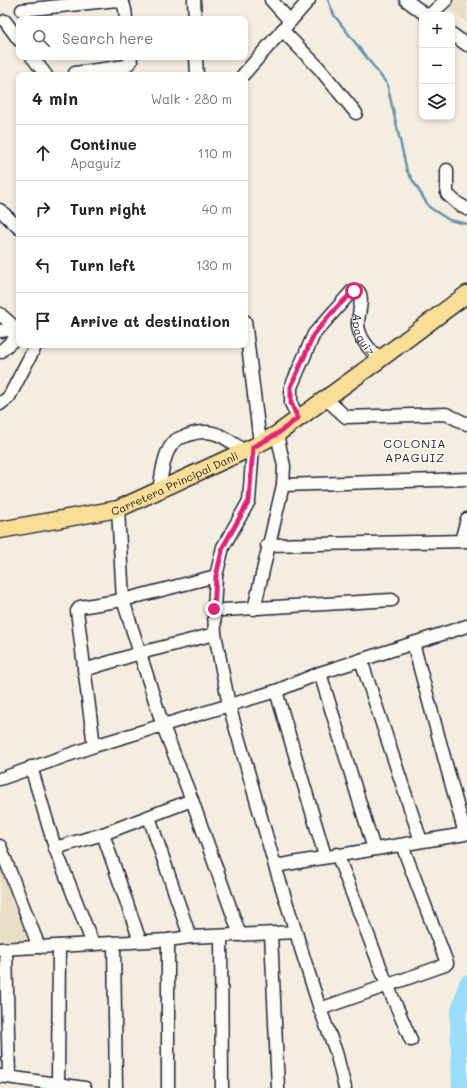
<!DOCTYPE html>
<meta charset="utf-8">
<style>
:root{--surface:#fff;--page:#f2f2f2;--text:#222;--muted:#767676;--line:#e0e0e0}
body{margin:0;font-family:Mali,sans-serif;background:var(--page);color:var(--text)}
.controls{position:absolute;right:12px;top:12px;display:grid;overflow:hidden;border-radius:8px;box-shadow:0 2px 6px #0003}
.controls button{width:36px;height:36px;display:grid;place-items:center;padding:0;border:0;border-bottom:1px solid var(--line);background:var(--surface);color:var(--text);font:20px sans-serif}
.stop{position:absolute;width:12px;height:12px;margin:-9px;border:3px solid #db2777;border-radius:50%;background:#fff}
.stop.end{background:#db2777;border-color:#fff;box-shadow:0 1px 4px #0008}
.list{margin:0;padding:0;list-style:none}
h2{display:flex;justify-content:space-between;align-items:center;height:52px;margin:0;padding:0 16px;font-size:17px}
h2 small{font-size:13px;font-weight:400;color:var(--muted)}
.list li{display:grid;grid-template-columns:26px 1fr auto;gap:12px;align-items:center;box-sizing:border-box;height:56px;padding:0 16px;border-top:1px solid var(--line)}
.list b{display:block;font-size:15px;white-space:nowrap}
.list p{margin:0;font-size:13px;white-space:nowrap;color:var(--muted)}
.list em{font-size:13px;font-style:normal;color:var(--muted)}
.icon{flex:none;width:22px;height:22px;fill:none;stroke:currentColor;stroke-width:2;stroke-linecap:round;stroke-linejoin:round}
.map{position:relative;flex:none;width:467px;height:1088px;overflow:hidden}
.search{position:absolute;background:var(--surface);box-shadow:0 2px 6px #0003;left:16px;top:16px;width:232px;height:44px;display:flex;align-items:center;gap:10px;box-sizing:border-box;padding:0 14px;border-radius:8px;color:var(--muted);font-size:15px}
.panel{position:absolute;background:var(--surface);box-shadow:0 2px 6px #0003;left:16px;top:72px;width:232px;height:276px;border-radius:8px}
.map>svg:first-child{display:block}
.built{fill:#eaddc5}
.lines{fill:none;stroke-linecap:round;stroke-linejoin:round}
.stream{stroke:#6992ae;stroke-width:2.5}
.river{stroke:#99dcfb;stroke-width:16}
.minor-casing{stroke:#22223b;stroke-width:15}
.major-casing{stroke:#22223b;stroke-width:19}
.minor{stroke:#fdfcf7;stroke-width:12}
.major{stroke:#f9df96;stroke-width:16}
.route{stroke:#db2777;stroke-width:5}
.labels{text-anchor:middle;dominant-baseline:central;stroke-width:3;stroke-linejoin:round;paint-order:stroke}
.street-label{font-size:11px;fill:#22223b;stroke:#fdfcf7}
.neighbourhood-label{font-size:12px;letter-spacing:1px;fill:#22223b;stroke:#fdfcf7}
</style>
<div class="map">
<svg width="467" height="1088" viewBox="0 0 467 1088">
<rect width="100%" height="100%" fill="#f4eee0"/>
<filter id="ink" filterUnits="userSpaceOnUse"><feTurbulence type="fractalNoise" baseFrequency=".025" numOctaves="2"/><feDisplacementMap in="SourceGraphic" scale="8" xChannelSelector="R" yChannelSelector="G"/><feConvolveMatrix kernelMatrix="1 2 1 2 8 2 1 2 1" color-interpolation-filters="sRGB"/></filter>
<g filter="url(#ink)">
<g class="built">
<path d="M457 0H467V23L449 8Z"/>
<path d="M0 860 28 942 0 944Z"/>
</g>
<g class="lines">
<path class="stream" d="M328 0 334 15 387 84 407 171 429 207 449 220 467 224"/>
<path class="river" d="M460 1088 458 1015 467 983"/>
<defs>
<g id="minor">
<path d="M194 0 195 19"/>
<path d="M271 0 290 21"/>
<path d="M406 0 426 15"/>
<path d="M22 10 117 0C126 4 125 10 126 19"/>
<path d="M430 15 446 0"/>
<path d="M5 21 19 40"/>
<path d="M282 30 319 68 356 113"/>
<path d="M452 34 467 45"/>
<path d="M32 57 46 75"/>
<path d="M196 57 197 75"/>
<path d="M75 73 126 66 131 61 130 57"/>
<path d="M243 75 309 0"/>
<path d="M447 170V194L457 203 467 209"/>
<path d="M0 210 19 228"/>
<path d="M0 314 19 331"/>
<path d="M245 321 260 443"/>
<path d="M0 331 17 329"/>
<path d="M0 352 19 335"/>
<path d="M326 399 346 417 446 414 467 424"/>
<path d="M0 404 9 397 36 345"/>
<path id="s1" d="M298 418 291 403V387L314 334 352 291H358C365 298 357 316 358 325 359 339 371 350 379 360"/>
<path d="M253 447 249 501 223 547 216 576 214 609 215 634 229 705 275 866 320 1009 336 1052 345 1088"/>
<path d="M283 485 467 479"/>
<path d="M159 490C162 475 163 452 175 441 177 438 183 437 186 436 211 426 224 436 244 451"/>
<path d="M118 509 123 600 163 726 192 800 240 935"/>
<path d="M461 541 467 519"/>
<path d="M267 545 467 541"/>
<path d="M254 609 283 485 284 466 277 434"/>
<path d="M224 610 392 600"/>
<path d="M361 660 421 841"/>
<path d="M84 670 140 653 215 634"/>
<path d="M320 673 374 849"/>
<path d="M276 691 325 856"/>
<path d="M94 746 77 611 80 607 123 600 216 576"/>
<path d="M31 767 55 848 93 944"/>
<path d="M0 779 94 746 276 691 320 673 467 626"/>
<path d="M149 817 190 937"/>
<path d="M103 834 140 941"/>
<path d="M0 846 39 947"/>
<path d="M55 848 103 834 192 800"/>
<path d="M337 854 388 987 411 1040"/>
<path d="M275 866 465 834 413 643"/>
<path d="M271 934 278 1088"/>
<path d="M221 936 222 1088"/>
<path d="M114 943 116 1088"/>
<path d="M0 949 168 940 190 937 296 932"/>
<path d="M6 949 9 1077"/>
<path d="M320 1009 445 965 447 963 402 845"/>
<path d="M0 1076 85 1088"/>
<path d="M58 1084 59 946"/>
<path d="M168 1088V940"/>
</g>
<g id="major">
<path id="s2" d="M0 530 118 509 253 447 277 434 379 360 467 294"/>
</g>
</defs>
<use href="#minor" class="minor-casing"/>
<use href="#major" class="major-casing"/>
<use href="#minor" class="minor"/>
<use href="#major" class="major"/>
</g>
</g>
<g class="lines" filter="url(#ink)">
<path class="route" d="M214 609 216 576 223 547 249 501 253 447 277 434 298 418 291 403V387L314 334 337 307 354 291"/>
</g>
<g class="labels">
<g class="street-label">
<text stroke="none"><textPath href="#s1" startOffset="199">Apaguiz</textPath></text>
<text stroke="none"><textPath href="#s2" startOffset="182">Carretera Principal Danli</textPath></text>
</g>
<g class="neighbourhood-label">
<text x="415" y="443">COLONIA<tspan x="415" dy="14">APAGUIZ</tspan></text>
</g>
</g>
</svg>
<div class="controls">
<button>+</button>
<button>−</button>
<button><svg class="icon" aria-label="layers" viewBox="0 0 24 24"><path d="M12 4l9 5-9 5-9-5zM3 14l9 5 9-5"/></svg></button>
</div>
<div class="stop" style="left:354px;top:291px"></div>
<div class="stop end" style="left:214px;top:609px"></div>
<div class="search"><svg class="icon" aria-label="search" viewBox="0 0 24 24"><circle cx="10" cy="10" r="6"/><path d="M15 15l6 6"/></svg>Search here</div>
<section class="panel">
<h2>4 min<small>Walk · 280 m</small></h2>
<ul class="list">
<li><svg class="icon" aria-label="ahead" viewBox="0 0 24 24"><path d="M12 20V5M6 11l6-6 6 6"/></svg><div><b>Continue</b><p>Apaguiz</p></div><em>110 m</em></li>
<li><svg class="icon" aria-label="right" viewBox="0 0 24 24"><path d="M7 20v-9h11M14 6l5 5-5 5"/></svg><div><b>Turn right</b></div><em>40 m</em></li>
<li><svg class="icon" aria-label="left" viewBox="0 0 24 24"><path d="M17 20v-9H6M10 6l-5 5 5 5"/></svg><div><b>Turn left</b></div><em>130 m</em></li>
<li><svg class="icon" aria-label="arrive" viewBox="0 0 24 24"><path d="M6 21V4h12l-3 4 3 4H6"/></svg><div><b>Arrive at destination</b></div></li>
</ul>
</section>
</div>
